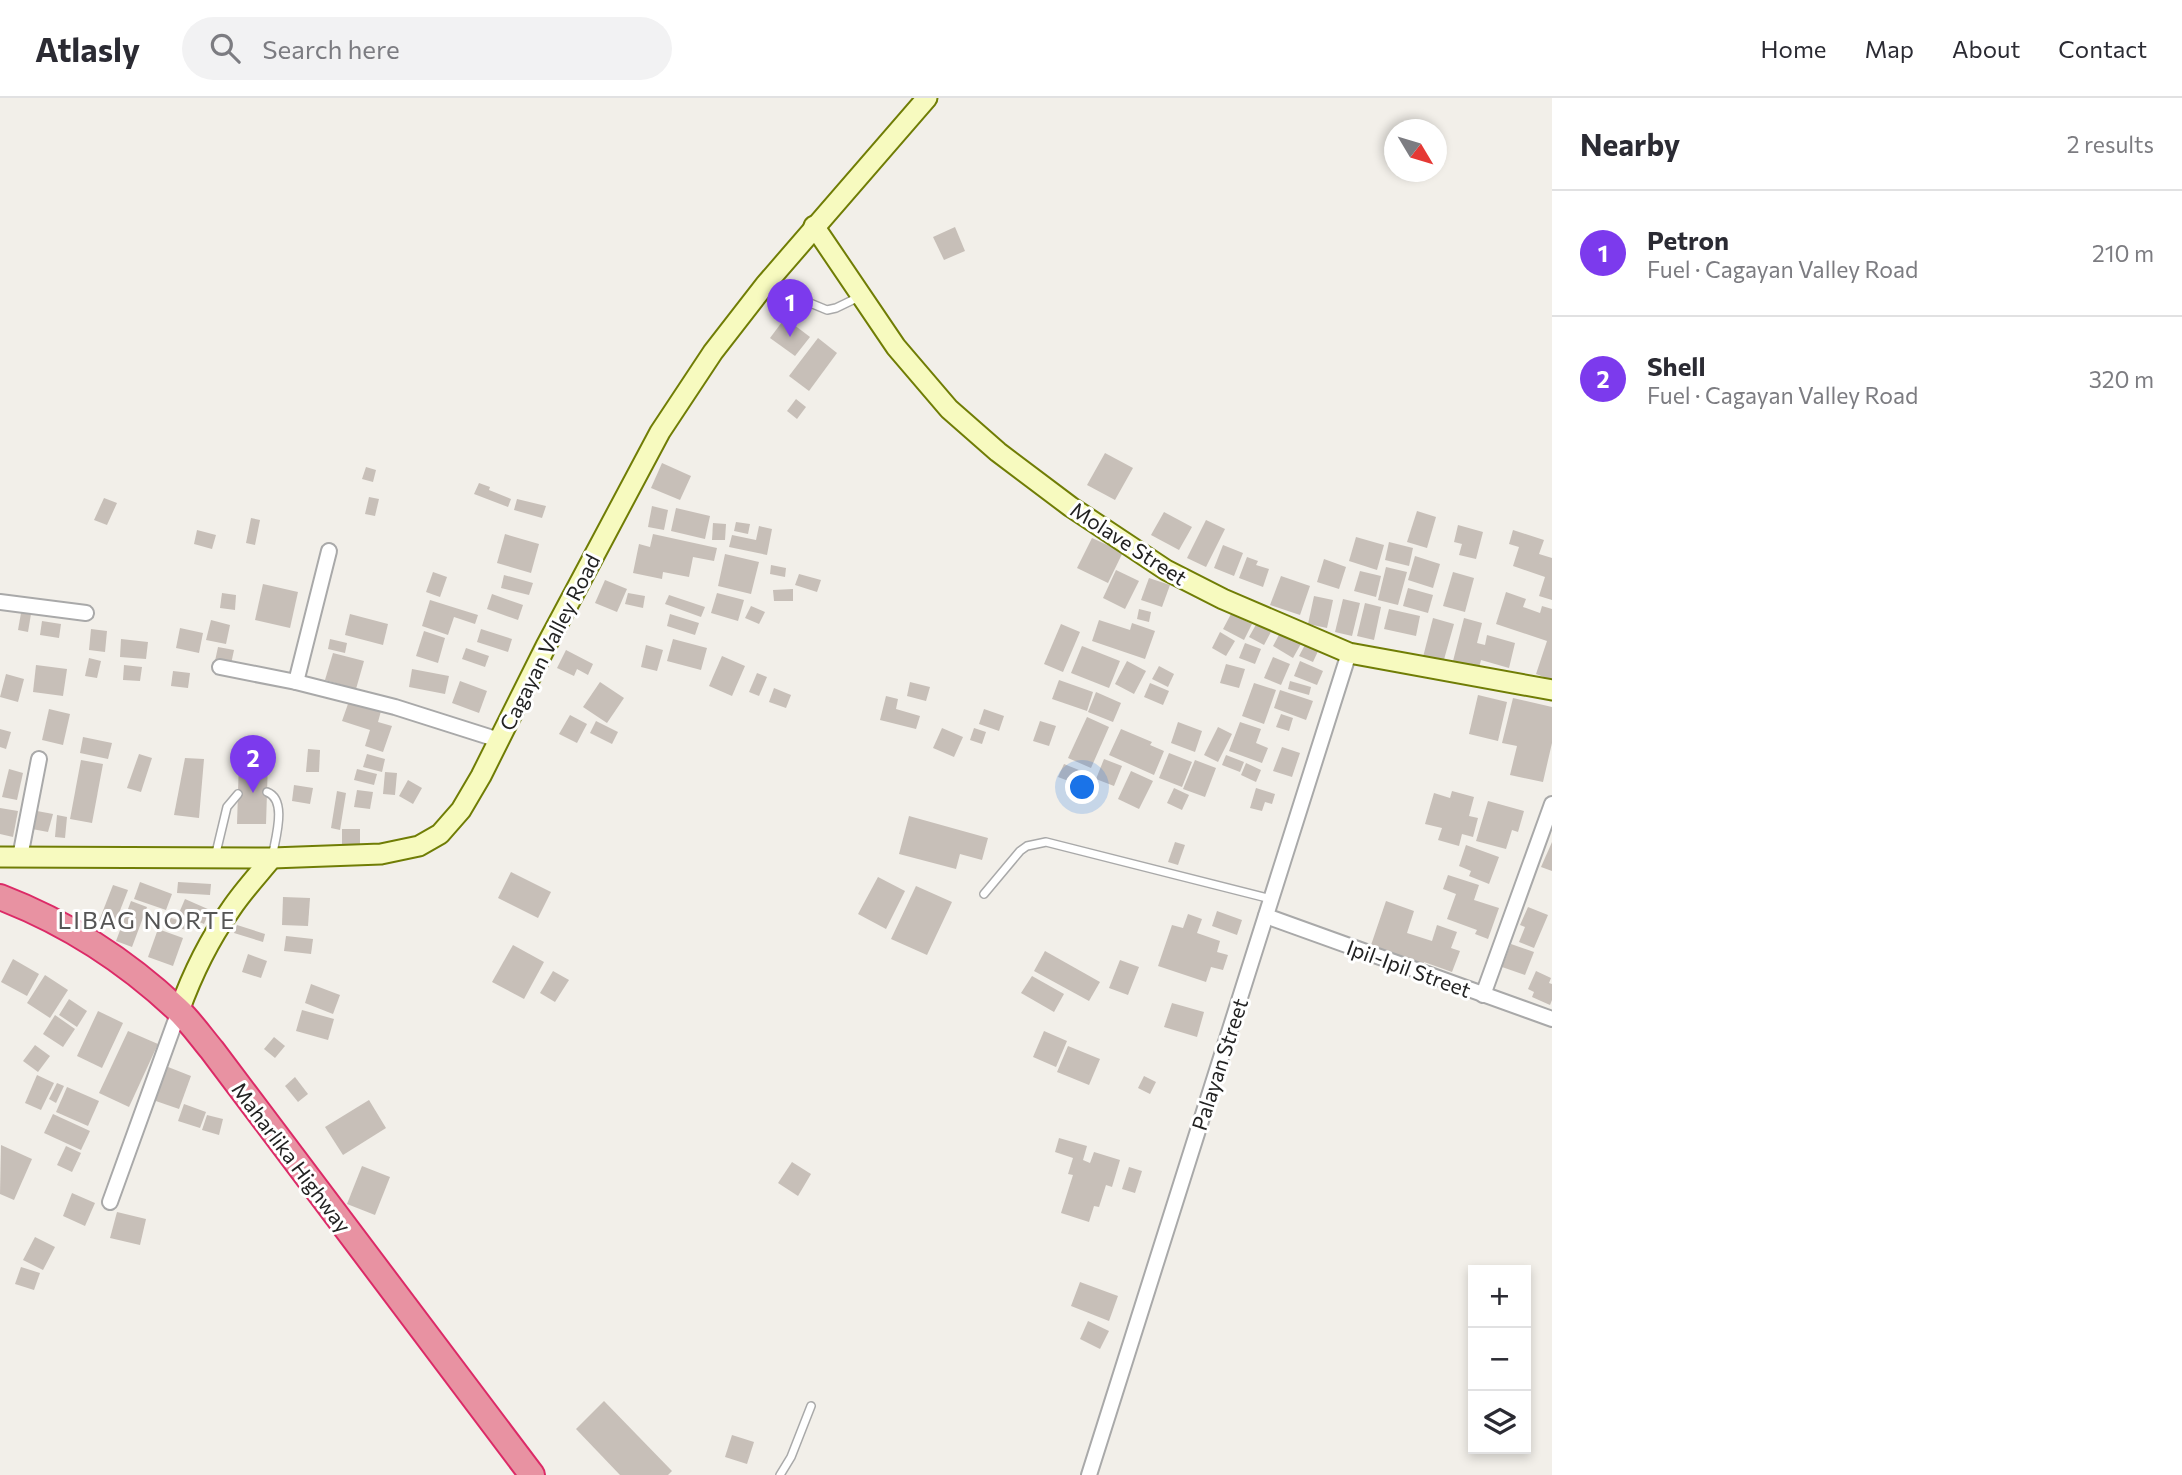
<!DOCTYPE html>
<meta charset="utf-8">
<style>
:root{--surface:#fff;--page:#f2f2f3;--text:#2b2b33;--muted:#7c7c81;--line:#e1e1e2;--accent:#7c3aed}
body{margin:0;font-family:Commissioner,sans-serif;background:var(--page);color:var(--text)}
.controls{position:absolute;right:21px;bottom:21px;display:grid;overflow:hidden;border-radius:0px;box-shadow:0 4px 10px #0003}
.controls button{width:63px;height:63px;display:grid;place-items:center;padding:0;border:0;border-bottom:2px solid var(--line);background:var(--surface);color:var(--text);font:35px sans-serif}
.compass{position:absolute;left:1384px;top:21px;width:63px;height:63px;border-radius:50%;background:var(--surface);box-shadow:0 4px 10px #0003;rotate:128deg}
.you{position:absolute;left:1083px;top:690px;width:24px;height:24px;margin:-18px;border:5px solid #fff;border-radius:50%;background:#1a73e8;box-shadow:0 0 0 10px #1a73e833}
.badge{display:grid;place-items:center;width:46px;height:46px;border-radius:50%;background:var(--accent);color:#fff;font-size:23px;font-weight:700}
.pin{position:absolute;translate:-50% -58px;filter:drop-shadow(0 2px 4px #0008)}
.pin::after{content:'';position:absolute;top:37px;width:24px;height:21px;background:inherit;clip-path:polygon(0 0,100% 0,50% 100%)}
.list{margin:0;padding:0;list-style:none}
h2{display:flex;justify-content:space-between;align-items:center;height:91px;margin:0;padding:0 28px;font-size:30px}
h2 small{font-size:23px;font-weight:400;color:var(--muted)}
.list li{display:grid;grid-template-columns:46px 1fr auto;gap:21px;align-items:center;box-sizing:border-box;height:126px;padding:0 28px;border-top:2px solid var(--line)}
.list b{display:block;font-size:26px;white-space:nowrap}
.list p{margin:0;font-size:23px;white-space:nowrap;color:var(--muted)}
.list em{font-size:23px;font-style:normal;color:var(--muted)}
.icon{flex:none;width:38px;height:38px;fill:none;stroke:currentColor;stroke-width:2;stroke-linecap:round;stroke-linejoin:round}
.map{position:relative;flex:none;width:1552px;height:1377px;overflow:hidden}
header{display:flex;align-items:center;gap:42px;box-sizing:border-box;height:98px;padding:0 35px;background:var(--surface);border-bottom:2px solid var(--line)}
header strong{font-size:33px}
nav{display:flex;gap:38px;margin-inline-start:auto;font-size:24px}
.search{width:490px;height:63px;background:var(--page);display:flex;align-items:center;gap:18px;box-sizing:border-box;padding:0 24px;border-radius:38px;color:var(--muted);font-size:26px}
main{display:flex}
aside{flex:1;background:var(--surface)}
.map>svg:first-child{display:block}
.building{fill:#c7bfb8}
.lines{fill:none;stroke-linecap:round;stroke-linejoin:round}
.lane-casing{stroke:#a9a9a9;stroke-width:10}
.street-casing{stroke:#a9a9a9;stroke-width:18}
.secondary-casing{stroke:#707d05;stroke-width:23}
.highway-casing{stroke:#dc2a67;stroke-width:28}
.lane{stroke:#fff;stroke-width:7}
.street{stroke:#fff;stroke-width:14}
.secondary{stroke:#f7fabf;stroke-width:19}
.highway{stroke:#e892a2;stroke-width:24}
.labels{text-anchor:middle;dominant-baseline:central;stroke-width:6;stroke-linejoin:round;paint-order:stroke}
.street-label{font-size:21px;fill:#222;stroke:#fff}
.quarter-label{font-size:24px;letter-spacing:2px;fill:#555;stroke:#fff}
</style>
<header>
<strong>Atlasly</strong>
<div class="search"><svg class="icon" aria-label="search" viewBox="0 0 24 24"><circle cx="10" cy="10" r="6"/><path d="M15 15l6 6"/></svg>Search here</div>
<nav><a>Home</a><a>Map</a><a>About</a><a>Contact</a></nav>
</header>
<main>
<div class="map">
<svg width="1552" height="1377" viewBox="0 0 1552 1377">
<rect width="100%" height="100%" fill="#f2efe9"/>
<g class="building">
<path d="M955 129 965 153 944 162 933 139Z"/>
<path d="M785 220 810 239 795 258 770 240Z"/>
<path d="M818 240 837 255 809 293 789 278Z"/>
<path d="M796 301 806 309 797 321 787 313Z"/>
<path d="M1105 355 1133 370 1115 402 1087 387Z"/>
<path d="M662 365 691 378 680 402 651 390Z"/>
<path d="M366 369 376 372 373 384 362 381Z"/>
<path d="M479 385 490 389 489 392 511 401 508 409 474 396Z"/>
<path d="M369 399 379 401 375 418 365 416Z"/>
<path d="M104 400 117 405 107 427 94 422Z"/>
<path d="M517 401 546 408 542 420 514 412Z"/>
<path d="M652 408 668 412 664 432 648 429Z"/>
<path d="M676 410 710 418 705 441 671 433Z"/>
<path d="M1417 413 1436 419 1427 450 1407 444Z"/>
<path d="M1164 414 1192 429 1179 452 1151 437Z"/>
<path d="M251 420 260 422 255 447 246 445Z"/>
<path d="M1206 422 1225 431 1206 469 1187 460Z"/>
<path d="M736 424 750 426 748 436 734 433Z"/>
<path d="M713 425 726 426 725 442H712Z"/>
<path d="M1458 427 1483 434 1476 461 1459 457 1462 446 1454 444Z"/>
<path d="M759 428 772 431 767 457 729 449 732 437 756 442Z"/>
<path d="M197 432 216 437 212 451 194 446Z"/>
<path d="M1513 432 1544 442 1539 456 1552 460V502L1539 498 1545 479 1513 468 1519 449 1509 446Z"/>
<path d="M505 436 539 446 531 475 497 465Z"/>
<path d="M653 436 717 450 714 463 693 459 689 479 663 474 662 481 633 475 639 446 650 449Z"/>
<path d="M1356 439 1384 447 1377 472 1349 463Z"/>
<path d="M1092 440 1123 454 1108 485 1077 470Z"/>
<path d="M1389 444 1413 450 1409 468 1385 462Z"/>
<path d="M1223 447 1243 455 1234 478 1214 470Z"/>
<path d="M725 456 759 464 751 496 718 488Z"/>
<path d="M1415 458 1440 466 1433 490 1408 482Z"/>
<path d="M1247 459 1258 463 1256 467 1269 471 1263 489 1239 480Z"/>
<path d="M1324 461 1346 469 1339 491 1317 484Z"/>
<path d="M771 467 786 470 785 479 770 476Z"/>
<path d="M1386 469 1407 474 1398 507 1378 502Z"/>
<path d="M1116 472 1139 483 1125 511 1103 500Z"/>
<path d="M1360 473 1381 478 1376 499 1354 493Z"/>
<path d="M433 474 447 479 440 499 426 494Z"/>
<path d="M1453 474 1474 480 1465 514 1443 508Z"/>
<path d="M799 476 821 482 817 494 795 487Z"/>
<path d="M504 477 533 485 529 497 501 490Z"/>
<path d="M1281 478 1310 488 1300 517 1270 507Z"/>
<path d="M1149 480 1170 487 1162 509 1141 502Z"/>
<path d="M605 482 627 491 617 514 595 505Z"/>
<path d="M263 486 298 494 290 530 255 522Z"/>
<path d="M1408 490 1433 497 1428 515 1403 508Z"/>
<path d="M793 491V503H774L773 492Z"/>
<path d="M1506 494 1526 501 1523 509 1540 515 1542 508 1552 511V582L1536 576 1547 543 1496 526Z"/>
<path d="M222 495 236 497 235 512 220 510Z"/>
<path d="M628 495 645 498 643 510 625 506Z"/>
<path d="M717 495 744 502 738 523 711 515Z"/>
<path d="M492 496 523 507 518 522 487 511Z"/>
<path d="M669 497 705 509 701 519 665 506Z"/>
<path d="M1314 498 1333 502 1327 530 1308 526Z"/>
<path d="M1343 501 1360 505 1352 538 1335 534Z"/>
<path d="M430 502 478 517 475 526 454 519 448 537 422 528Z"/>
<path d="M1365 505 1381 509 1374 542 1357 538Z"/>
<path d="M751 508 765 514 759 526 745 520Z"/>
<path d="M1139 511 1151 514 1149 524 1137 521Z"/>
<path d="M1389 511 1420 518 1416 538 1384 531Z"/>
<path d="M21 515 31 516 28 534 18 532Z"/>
<path d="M350 516 388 526 383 547 345 537Z"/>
<path d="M670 516 699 525 695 537 667 528Z"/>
<path d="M1231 516 1252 526 1244 542 1223 531Z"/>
<path d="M1433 520 1454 526 1443 565 1423 559Z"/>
<path d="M1464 520 1482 525 1477 545 1485 547 1487 537 1515 545 1509 570 1481 562 1479 570 1453 563Z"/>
<path d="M211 522 230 527 226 546 206 542Z"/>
<path d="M1099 522 1130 532 1132 525 1155 533 1145 561 1092 543Z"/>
<path d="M42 523 61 526 59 540 40 537Z"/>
<path d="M1258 523 1272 532 1264 547 1249 539Z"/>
<path d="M1061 526 1080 534 1063 574 1044 566Z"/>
<path d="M180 530 203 535 199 555 176 550Z"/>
<path d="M91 531 107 533 105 554 89 552Z"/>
<path d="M481 531 512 541 508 554 477 544Z"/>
<path d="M424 533 445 540 438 565 416 558Z"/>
<path d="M1281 533 1302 544 1293 560 1273 548Z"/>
<path d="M1220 534 1235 543 1226 558 1212 550Z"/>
<path d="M121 541 148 544 146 561 120 559Z"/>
<path d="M330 541 347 545 345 555 328 551Z"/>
<path d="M673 541 707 550 701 572 667 563Z"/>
<path d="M1245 545 1261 551 1255 566 1239 560Z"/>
<path d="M1306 545 1319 551 1313 564 1299 558Z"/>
<path d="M646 547 663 552 657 573 641 569Z"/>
<path d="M1082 548 1120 563 1109 590 1071 575Z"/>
<path d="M218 549 234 552 231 566 215 563Z"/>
<path d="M466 550 489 558 485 569 462 561Z"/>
<path d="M566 552 593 566 588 577 577 571 574 578 557 570Z"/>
<path d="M333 555 364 563 356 591 325 582Z"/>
<path d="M722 558 745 568 732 598 709 588Z"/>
<path d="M1273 559 1290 566 1281 587 1264 580Z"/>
<path d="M89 560 101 563 97 580 85 578Z"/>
<path d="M1127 563 1146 573 1134 596 1115 586Z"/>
<path d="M1300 563 1323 573 1317 587 1294 578Z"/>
<path d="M1226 566 1245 571 1239 590 1220 585Z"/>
<path d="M36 567 67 571 63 598 33 594Z"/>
<path d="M124 567 142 569 140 583 123 582Z"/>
<path d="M1159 568 1174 576 1168 589 1152 581Z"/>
<path d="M412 571 449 578 445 596 409 589Z"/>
<path d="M173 573 190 575 188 590 171 588Z"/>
<path d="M757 575 767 579 759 598 749 594Z"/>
<path d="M6 576 24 581 18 604 0 599Z"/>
<path d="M1059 582 1093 594 1087 613 1052 601Z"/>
<path d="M460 583 487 593 479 615 452 605Z"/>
<path d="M1290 583 1311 589 1309 597 1288 591Z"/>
<path d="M600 584 624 600 607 625 583 609Z"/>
<path d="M910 584 930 589 926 603 907 598Z"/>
<path d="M1150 585 1169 593 1163 607 1144 599Z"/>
<path d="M1254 585 1276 592 1264 626 1242 618Z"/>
<path d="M774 590 791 597 786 610 769 604Z"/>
<path d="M1280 592 1313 603 1306 622 1274 610Z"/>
<path d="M1096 594 1121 605 1113 624 1088 614Z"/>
<path d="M1478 597 1507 604 1498 643 1469 636Z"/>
<path d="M886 598 898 601 896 611 920 618 916 631 880 622Z"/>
<path d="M1513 600 1552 609V645L1543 684 1510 677 1517 648 1502 645Z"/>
<path d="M349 603 381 613 378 624 392 628 383 654 365 648 370 632 342 623Z"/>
<path d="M49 611 70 616 63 647 42 642Z"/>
<path d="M984 611 1004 618 999 633 979 626Z"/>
<path d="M1281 616 1293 620 1289 633 1276 629Z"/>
<path d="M570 617 587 626 577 645 559 636Z"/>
<path d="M1087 619 1109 629 1091 670 1068 660Z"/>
<path d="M596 623 618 634 612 646 590 635Z"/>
<path d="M1040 623 1056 628 1049 648 1033 643Z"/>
<path d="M1178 624 1202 633 1195 654 1171 645Z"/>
<path d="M1240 624 1261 631 1256 645 1268 650 1262 665 1229 653Z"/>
<path d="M1218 629 1232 636 1218 664 1204 657Z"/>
<path d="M942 630 963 639 954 659 933 650Z"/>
<path d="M974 630 986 634 982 646 970 642Z"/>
<path d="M0 631 11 634 6 651 0 649Z"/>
<path d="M1121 631 1152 644 1150 647 1164 653 1154 677 1109 657Z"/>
<path d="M83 639 112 645 108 661 80 655Z"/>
<path d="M1282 649 1300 655 1292 679 1273 673Z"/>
<path d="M308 651 320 652 319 674H306Z"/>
<path d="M1169 655 1192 664 1182 689 1159 680Z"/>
<path d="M139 656 152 660 141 694 127 690Z"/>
<path d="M367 656 385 661 382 674 363 669Z"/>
<path d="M1226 657 1244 664 1240 674 1222 667Z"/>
<path d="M185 660 204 661 199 720 174 717Z"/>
<path d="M1104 661 1122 668 1114 688 1096 681Z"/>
<path d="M81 662 103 666 92 725 70 721Z"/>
<path d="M239 662H268L266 726H237Z"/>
<path d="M1195 662 1216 670 1205 699 1183 691Z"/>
<path d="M1246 665 1261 672 1256 684 1241 677Z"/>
<path d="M1064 666 1084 674 1079 687 1058 679Z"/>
<path d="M9 671 23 675 17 702 2 699Z"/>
<path d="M357 671 377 676 374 687 354 682Z"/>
<path d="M1131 673 1153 683 1139 711 1118 701Z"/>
<path d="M385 674 397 675 395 697 383 696Z"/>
<path d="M408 682 422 690 413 706 399 698Z"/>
<path d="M294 687 313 690 310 706 292 703Z"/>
<path d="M1174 690 1189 697 1182 712 1167 705Z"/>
<path d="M1256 690 1275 696 1272 706 1265 704 1262 713 1250 710Z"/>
<path d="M357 692 373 694 370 711 354 709Z"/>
<path d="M337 693 346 695 340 732 331 730Z"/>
<path d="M1452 693 1474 699 1469 718 1478 720 1473 739 1462 736 1459 748 1438 742 1442 730 1425 726 1434 695 1450 700Z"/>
<path d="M1488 703 1524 713 1518 734 1512 732 1506 751 1476 743Z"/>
<path d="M0 710 18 713 13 739 0 736Z"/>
<path d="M37 713 53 716 48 734 32 731Z"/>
<path d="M57 717 67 719 65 740 55 739Z"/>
<path d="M909 718 988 740 982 762 960 756 956 771 899 756Z"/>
<rect x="342" y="731" width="18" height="17"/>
<path d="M1175 744 1185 747 1178 767 1168 764Z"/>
<path d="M1552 744V773L1541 769Z"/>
<path d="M1466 747 1499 759 1489 786 1469 778 1471 773 1459 768Z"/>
<path d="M511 774 551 794 538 820 498 800Z"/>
<path d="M1448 777 1479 787 1474 802 1499 810 1488 841 1475 836 1477 832 1447 821 1456 796 1443 791Z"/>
<path d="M878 779 905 793 886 831 858 816Z"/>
<path d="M140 784 172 796 166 812 134 801Z"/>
<path d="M178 784 211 786 210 797 177 795Z"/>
<path d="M113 787 128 792 114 828 99 823Z"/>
<path d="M916 788 952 804 927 857 891 841Z"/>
<path d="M283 799 310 800 308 828 282 827Z"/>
<path d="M185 801 210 812 204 826 179 815Z"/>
<path d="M131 803 147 809 132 849 116 843Z"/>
<path d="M1386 803 1414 813 1407 835 1432 843 1437 827 1457 834 1451 850 1460 853 1452 874 1424 864 1423 868 1370 850Z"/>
<path d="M1528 809 1548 817 1534 850 1519 844 1525 829 1520 827Z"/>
<path d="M1217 813 1242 822 1237 837 1212 828Z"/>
<path d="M1188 816 1202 821 1197 835 1220 843 1217 854 1228 857 1223 872 1211 869 1206 884 1158 868 1172 827 1183 830Z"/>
<path d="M165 818 188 825 186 832 163 825Z"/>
<path d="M237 827 265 836 263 844 234 835Z"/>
<path d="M158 831 183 840 173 868 148 859Z"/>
<path d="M286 838 313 841 311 856 284 853Z"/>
<path d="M1511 846 1534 854 1525 877 1502 869Z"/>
<path d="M513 847 544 864 524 901 492 884Z"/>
<path d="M1045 853 1100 884 1089 903 1034 873Z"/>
<path d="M248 856 267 863 261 880 242 874Z"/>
<path d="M13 861 39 876 27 898 1 884Z"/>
<path d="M1120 862 1139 869 1128 897 1109 890Z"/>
<path d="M553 873 569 882 555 904 540 895Z"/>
<path d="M1536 873 1551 880 1549 885 1552 886V902L1550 907 1532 899 1534 894 1528 891Z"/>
<path d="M45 877 68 892 50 920 27 905Z"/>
<path d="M1032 878 1064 896 1054 914 1021 895Z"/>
<path d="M311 886 340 897 333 916 305 905Z"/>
<path d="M69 901 87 913 77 929 59 917Z"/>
<path d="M1172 905 1204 914 1197 939 1164 929Z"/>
<path d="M302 912 334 921 328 942 296 933Z"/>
<path d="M98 913 123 925 102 970 77 958Z"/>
<path d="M55 917 75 931 63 949 43 936Z"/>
<path d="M128 933 158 946 129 1009 99 995Z"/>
<path d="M1044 933 1067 943 1056 969 1033 959Z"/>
<path d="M274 939 285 948 275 960 264 951Z"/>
<path d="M35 947 50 958 38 974 23 963Z"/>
<path d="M1068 948 1100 961 1089 987 1057 974Z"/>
<path d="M163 967 191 978 179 1011 150 1001Z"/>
<path d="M37 977 54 985 41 1012 25 1005Z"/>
<path d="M1144 978 1156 984 1150 996 1138 990Z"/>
<path d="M295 979 308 996 298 1004 285 988Z"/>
<path d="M57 985 64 988 56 1005 49 1001Z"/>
<path d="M67 989 99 1003 88 1028 56 1014Z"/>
<path d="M369 1002 386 1030 343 1057 325 1029Z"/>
<path d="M184 1006 206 1014 200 1030 178 1023Z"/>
<path d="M53 1016 90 1033 81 1052 44 1035Z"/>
<path d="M207 1017 223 1021 219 1037 202 1032Z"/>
<path d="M1059 1040 1087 1048 1083 1062 1090 1065 1094 1054 1120 1062 1112 1089 1106 1087 1099 1109 1094 1108 1089 1124 1061 1115 1073 1077 1068 1076 1073 1060 1055 1054Z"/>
<path d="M1 1047 32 1061 14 1102 0 1096Z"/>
<path d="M66 1048 81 1055 72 1074 57 1067Z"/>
<path d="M792 1064 811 1076 798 1098 778 1085Z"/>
<path d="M362 1068 390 1079 375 1117 347 1106Z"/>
<path d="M1129 1069 1142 1073 1135 1095 1122 1091Z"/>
<path d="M72 1095 95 1105 85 1128 63 1118Z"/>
<path d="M117 1114 146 1121 140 1147 110 1140Z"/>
<path d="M35 1139 55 1149 43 1172 23 1162Z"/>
<path d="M21 1169 40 1175 34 1192 15 1186Z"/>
<path d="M1080 1184 1118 1198 1109 1223 1071 1208Z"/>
<path d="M1088 1223 1109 1233 1100 1251 1080 1241Z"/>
<path d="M604 1303 672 1373 668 1377H620L576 1331Z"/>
<path d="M732 1337 754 1344 747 1366 725 1359Z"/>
</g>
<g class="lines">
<defs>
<g id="lane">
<path d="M769 188 827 212 836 210 861 198"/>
<path d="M267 694C288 702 275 741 272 760"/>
<path d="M215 759 227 709 238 696"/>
<path d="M984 796 1020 753 1027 748 1046 744 1271 801"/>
<path d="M780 1377 791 1359 811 1308"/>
</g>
<g id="street">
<path d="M0 504 86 515"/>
<path d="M220 569 296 584 395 609 499 642"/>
<path d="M296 584 329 453"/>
<path d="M20 759 39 661"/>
<path d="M1266 818 1552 921"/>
<path d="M1483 897 1552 706"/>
<path d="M110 1104 179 913"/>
<path d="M1089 1377 1349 555"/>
</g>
<g id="secondary">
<path d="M814 128 896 249 949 311 998 354 1071 409 1166 472 1223 501 1349 555 1552 592"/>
<path d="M0 759 272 760 381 756 419 748 440 736 461 712 481 678 546 548 660 334 713 254 765 187 927 0"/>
<path d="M179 913C192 877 209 842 231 811 243 793 258 777 272 760"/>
</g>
<path id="highway" d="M0 799C65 824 126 863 177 911 190 923 201 939 212 952L532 1377"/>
</defs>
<use href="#lane" class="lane-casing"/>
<use href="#street" class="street-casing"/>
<use href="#secondary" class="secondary-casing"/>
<use href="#highway" class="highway-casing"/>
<use href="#lane" class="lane"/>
<use href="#street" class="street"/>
<use href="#secondary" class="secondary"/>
<use href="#highway" class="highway"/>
</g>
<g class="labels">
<g class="street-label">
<text transform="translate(1129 445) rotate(33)">Molave Street</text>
<text transform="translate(549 544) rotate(-63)">Cagayan Valley Road</text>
<text transform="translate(1409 870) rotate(20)">Ipil-Ipil Street</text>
<text transform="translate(1219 966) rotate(-72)">Palayan Street</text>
<text transform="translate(292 1059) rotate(53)">Maharlika Highway</text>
</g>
<g class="quarter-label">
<text x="147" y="821">LIBAG NORTE</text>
</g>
</g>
</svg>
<div class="controls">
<button>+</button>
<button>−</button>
<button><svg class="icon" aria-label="layers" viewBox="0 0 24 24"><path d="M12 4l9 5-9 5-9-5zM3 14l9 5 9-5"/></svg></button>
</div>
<svg class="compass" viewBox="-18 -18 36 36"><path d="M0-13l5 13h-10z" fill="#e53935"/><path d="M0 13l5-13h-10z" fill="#7c7c81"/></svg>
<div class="you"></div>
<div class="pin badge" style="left:790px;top:239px">1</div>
<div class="pin badge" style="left:253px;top:695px">2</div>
</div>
<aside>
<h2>Nearby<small>2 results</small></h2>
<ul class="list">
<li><span class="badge">1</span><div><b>Petron</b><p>Fuel · Cagayan Valley Road</p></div><em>210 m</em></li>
<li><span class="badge">2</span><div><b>Shell</b><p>Fuel · Cagayan Valley Road</p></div><em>320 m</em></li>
</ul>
</aside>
</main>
